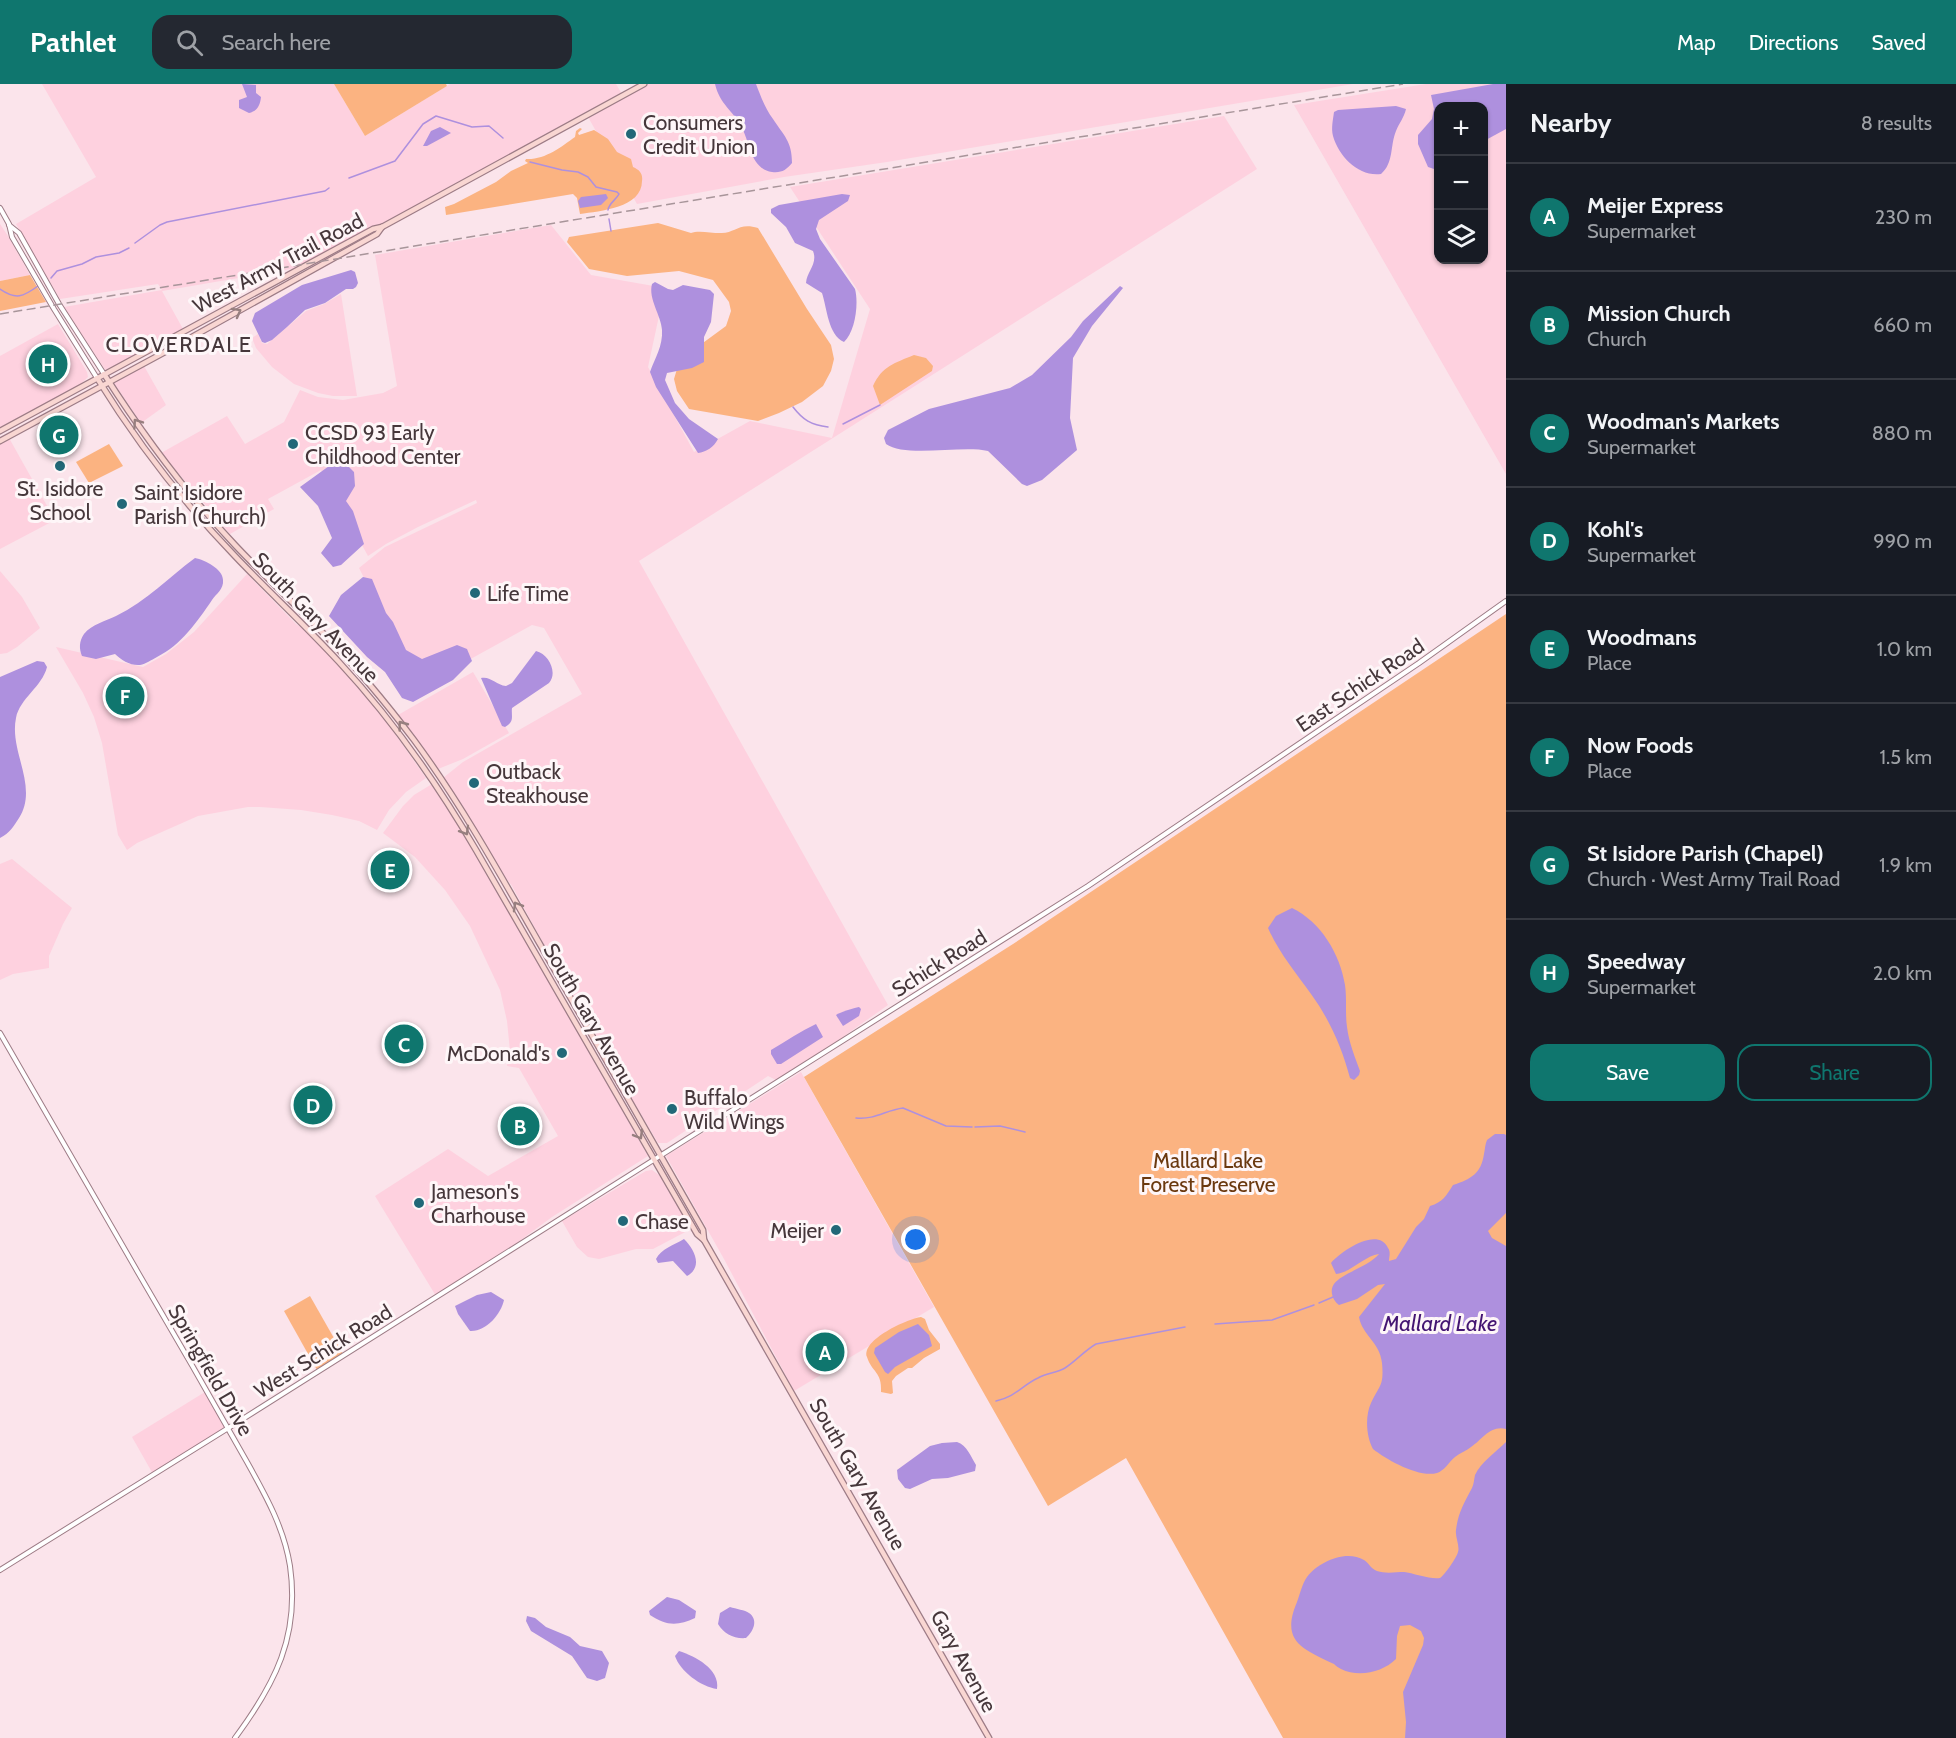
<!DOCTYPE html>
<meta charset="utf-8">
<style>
:root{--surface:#171b24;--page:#242831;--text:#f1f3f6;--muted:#9ea1a6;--line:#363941;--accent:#0f766e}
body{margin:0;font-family:Cabin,sans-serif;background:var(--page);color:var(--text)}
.controls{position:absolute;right:18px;top:18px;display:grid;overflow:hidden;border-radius:12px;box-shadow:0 2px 4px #0004}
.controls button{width:54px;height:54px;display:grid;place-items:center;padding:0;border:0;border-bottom:2px solid var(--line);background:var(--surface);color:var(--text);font:30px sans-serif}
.you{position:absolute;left:916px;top:1156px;width:21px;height:21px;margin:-15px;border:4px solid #fff;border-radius:50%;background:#1a73e8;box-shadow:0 0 0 9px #1a73e833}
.badge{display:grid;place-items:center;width:39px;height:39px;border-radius:50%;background:var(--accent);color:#fff;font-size:20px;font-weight:700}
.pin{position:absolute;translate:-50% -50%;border:3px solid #fff;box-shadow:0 2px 6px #0006}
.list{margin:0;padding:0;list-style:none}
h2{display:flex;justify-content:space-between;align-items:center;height:78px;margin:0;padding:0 24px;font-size:26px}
h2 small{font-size:20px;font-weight:400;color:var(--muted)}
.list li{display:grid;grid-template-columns:39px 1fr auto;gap:18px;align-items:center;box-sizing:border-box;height:108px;padding:0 24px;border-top:2px solid var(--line)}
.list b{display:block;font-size:22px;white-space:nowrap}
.list p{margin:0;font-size:20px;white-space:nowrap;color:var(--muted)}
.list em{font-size:20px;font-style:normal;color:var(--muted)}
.actions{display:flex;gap:12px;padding:18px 24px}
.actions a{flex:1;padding:14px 0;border:2px solid var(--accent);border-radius:18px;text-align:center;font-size:21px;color:var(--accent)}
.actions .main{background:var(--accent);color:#fff}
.icon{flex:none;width:33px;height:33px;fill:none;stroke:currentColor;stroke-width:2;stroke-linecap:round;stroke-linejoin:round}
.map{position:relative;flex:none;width:1506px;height:1654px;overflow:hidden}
header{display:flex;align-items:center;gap:36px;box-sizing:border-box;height:84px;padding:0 30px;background:var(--accent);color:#fff}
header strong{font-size:28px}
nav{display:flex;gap:33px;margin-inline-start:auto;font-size:21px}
.search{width:420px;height:54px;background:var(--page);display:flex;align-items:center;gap:15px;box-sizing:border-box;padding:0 21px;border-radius:18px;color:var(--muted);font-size:22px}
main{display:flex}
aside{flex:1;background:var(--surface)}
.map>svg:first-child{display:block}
.built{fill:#fed1df;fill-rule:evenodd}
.green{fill:#fbb381}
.water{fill:#ae90de}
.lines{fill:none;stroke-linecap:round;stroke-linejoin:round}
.stream{stroke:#ae90de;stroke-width:1.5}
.tertiary-casing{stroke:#9d7c86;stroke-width:6}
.secondary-casing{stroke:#9d7c86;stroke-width:7}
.tertiary{stroke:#fff;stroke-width:4}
.secondary{stroke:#f9d6d2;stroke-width:4.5}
.rail{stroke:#a8959a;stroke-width:1.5;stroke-dasharray:9 4.5;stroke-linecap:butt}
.oneway{stroke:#977f7f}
.poi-dot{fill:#226878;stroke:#fef6f8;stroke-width:2}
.labels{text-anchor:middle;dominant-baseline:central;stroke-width:6;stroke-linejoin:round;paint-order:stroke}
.poi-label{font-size:21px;fill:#46373b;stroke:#fef6f8;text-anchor:start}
.street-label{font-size:21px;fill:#46373b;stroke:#fef6f8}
.park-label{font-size:21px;fill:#6b390f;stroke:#fef6f8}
.neighbourhood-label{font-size:22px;letter-spacing:1.5px;fill:#46373b;stroke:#fef6f8}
.water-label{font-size:22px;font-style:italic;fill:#441572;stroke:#fef6f8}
</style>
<header>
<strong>Pathlet</strong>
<div class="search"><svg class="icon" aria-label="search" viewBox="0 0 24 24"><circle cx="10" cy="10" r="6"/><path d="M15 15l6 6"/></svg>Search here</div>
<nav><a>Map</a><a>Directions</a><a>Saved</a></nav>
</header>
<main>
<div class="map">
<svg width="1506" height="1654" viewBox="0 0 1506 1654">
<rect width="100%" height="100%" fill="#fbe4eb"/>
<g class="built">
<path d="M42 0H334L365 52 450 0H616L622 10 416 122 297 184 162 207 183 245 106 287 64 223 162 206 158 200 60 215 16 140 96 93Z"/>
<path d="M648 0H1353L887 78 784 93 637 120 588 33Z"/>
<path d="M1426 0H1506V390L1294 21ZM1438 22H1484V176H1438Z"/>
<path d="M1224 32 1257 85 639 477 888 921 840 955 776 996 768 992 667 1059H658L607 973 587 932 573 914 512 802 499 785 443 694 463 678 582 610 544 544 532 541 467 577 407 580 359 484 385 463 477 419 476 416 418 443 386 460 368 472 321 386 268 415 274 425 230 450 161 369 227 332 245 360 284 338 300 306 318 313 343 316 383 309 397 302 375 171 551 141 591 191 665 204 648 283 694 368 750 337 832 354 870 225 790 103Z"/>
<path d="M0 140 8 152 30 191 0 197Z"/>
<path d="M341 210 357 312H333L318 309 294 300 272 283 256 264 252 254 258 250 262 259 267 260 306 227 324 220Z"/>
<path d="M58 240 87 288 88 293 81 300 0 345V272Z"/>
<path d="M144 282 166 321 141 339 114 299Z"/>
<path d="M9 354 55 436 0 465V359Z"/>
<path d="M0 487 22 513 40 544 17 563 7 569 0 570Z"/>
<path d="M247 490 296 540 308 548 356 600 388 640 426 694 406 708 389 726 377 746 359 737 332 731 301 726 260 723H248L198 732 137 759 127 766 118 751 102 659 94 633 83 609 56 563 143 583 166 570 194 548Z"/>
<path d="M473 588 509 649 463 675 438 685 398 631Z"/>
<path d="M432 700 482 780 648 1072 552 1133 498 1173 436 1212 375 1112 448 1065 488 1092 558 1052 519 984 507 982 510 967 507 937 500 906 470 842 445 806 415 773 383 749 403 722 414 711Z"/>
<path d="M12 775 72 824 63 840 49 872V884L13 890 0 896V780Z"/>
<path d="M801 988 934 1223 794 1307 724 1175 666 1072Z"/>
<path d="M652 1086 659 1091 691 1145 653 1165H636L599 1175 588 1173 577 1163 562 1137 646 1087Z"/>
<path d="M205 1308 227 1344 153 1390 132 1353Z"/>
</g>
<g class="green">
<path d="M334 0H446L447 2 365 52Z"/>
<path d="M580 44 582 45 578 49 579 51 594 46 608 55 617 68 631 75 633 83C640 86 643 90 642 97 642 124 600 127 580 130L577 114 573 110 446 131 445 123 454 120 496 98 511 87 528 79 525 77 526 75C545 76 561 63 575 53L576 47Z"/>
<path d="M658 139 691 149C698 146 711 149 720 149 735 150 738 138 758 144L807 225 831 261 834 275 831 287 823 302 802 318 779 329 758 337 689 325 677 307 674 295 677 285 696 264 726 242 731 227 729 218 713 196 679 187 627 192 589 185 567 158 569 153Z"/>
<path d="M30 191 46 218 0 227V197Z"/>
<path d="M914 271 926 274 933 282 932 287 880 321 873 302C882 282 895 279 914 271Z"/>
<path d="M109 360 123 382 89 399 76 378Z"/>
<path d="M1506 530V1654H1283L1126 1374 1048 1422 804 993 1013 860Z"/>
<path d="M310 1212 343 1270 317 1286 284 1227Z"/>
<path d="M921 1233 925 1235 929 1246 940 1260V1265L924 1274 912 1284H908L896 1292 892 1297 893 1309 891 1310 881 1308C882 1287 872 1289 867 1273 861 1256 907 1235 921 1233Z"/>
</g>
<g class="water">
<path d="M242 0 256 1V9L261 13C260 22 257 27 249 29L239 24V16L247 13Z"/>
<path d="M715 0H756C761 13 765 24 773 35 784 52 792 57 792 79 786 86 782 89 772 88 751 85 750 59 742 44 733 26 720 21 715 0Z"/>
<path d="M1493 0H1506V45L1484 57V22H1438V82L1434 85 1428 83 1418 60V51L1432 35 1434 25 1431 11Z"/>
<path d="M1396 22 1406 25C1404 34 1399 39 1396 47 1390 61 1394 79 1381 90 1359 93 1339 73 1333 52 1331 44 1333 36 1334 28L1338 26Z"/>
<path d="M440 43 451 49 427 62H423L431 47Z"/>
<path d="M606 110 608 114 601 121 580 124 578 117 581 113Z"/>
<path d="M842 110 850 111 848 117 819 136 816 145 820 155 855 205C859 220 855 248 844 258 828 251 827 224 822 209L806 199C807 187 818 180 813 167L795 159 786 143 771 129V125L779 121Z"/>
<path d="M351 186 355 188 358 199 356 203 353 205H346L325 219 305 226 287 243 272 256 265 259 262 258 252 237 255 229 302 201Z"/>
<path d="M655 198 668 205 673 206 683 201 710 206 714 210 711 238 704 253V278L692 284 667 289 665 296 675 319 689 335 718 355C714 363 706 368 698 369L656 303 650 288C655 274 663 262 662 246 661 231 648 215 652 200Z"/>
<path d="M1120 202 1123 204 1092 242 1073 274 1070 334 1077 366 1042 396 1027 402 1022 400 988 367C962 361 905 374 886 360L884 354 888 346 929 325 1010 304 1032 291 1071 253 1083 237Z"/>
<path d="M336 377H343L354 388 355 402 346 417 353 427 364 460 341 481 333 483 321 469 332 454 318 422 300 403Z"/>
<path d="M195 474C205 476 223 485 223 496 224 505 216 510 212 516 197 538 181 561 157 573 151 576 146 580 140 581 131 582 121 576 115 570L96 575 82 572C79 565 79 557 84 550 92 540 106 537 116 532 147 517 169 493 195 474Z"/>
<path d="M363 493 372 495 386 529 393 538 406 566 422 575 457 561 467 565 472 577 453 596 413 618 402 614 385 588 367 573 329 532 341 511Z"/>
<path d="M536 567C549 570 558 589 549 599L512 624C511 633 515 637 505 643L502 642 481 594C491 592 496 601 506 602L512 599Z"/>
<path d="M37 577 44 578 47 583C42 603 20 614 16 634 9 668 39 702 19 734 13 743 10 749 0 754V593Z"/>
<path d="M1292 824C1321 838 1340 870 1345 901 1347 915 1345 929 1347 943 1349 959 1355 973 1360 987L1359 991 1354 996 1350 994C1342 964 1330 936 1311 910 1296 889 1279 869 1268 844L1276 832Z"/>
<path d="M859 923 861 925 859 932 843 942 836 931C840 928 854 924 859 923Z"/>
<path d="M816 940 823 953 781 980H777L771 970V966C786 957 801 947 816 940Z"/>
<path d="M1495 1050H1504L1506 1051V1129L1488 1147 1492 1154 1506 1162V1345C1490 1341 1482 1356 1471 1363 1466 1367 1460 1369 1455 1373 1449 1378 1444 1387 1437 1389 1419 1394 1387 1376 1373 1365 1366 1352 1365 1332 1371 1319 1380 1300 1384 1302 1382 1279 1380 1258 1362 1251 1359 1233L1385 1200 1378 1201 1357 1215 1339 1221C1333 1217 1329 1207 1334 1200 1342 1189 1368 1183 1379 1170 1364 1172 1352 1188 1336 1190L1331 1179C1341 1167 1378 1142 1388 1164 1391 1168 1389 1173 1389 1177L1396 1175 1416 1143 1424 1135 1430 1122C1443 1118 1446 1112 1453 1101 1471 1095 1481 1090 1484 1070 1485 1065 1485 1061 1487 1056Z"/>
<path d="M684 1155C695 1166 703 1183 687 1192L673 1177 658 1179 656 1175C661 1165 674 1161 684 1155Z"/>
<path d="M491 1208 504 1216C501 1230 486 1248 470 1247L458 1230 455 1222 477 1211Z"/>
<path d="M918 1240 929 1251 932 1262 895 1283 888 1290 885 1288 874 1269 875 1264 899 1248Z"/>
<path d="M957 1358C967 1361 971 1373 976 1381L975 1387 948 1394 932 1395 910 1405 905 1404 898 1395 897 1386 930 1362 942 1359Z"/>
<path d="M1506 1358V1654H1405L1406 1638 1403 1608 1423 1561 1424 1554 1421 1547 1410 1541 1400 1542 1397 1552 1396 1575C1383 1588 1359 1594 1341 1585 1339 1584 1336 1582 1334 1580 1303 1565 1280 1558 1297 1518 1300 1510 1302 1500 1307 1493 1318 1478 1346 1465 1364 1476 1369 1479 1371 1485 1377 1487 1386 1490 1396 1488 1404 1488 1413 1489 1432 1496 1440 1494 1444 1492 1457 1473 1458 1468 1460 1462 1455 1453 1456 1446 1458 1429 1464 1419 1472 1404 1474 1400 1474 1395 1475 1391 1481 1378 1496 1368 1506 1358Z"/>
<path d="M667 1513 679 1516 696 1527 695 1534C678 1542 666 1542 650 1531L649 1527Z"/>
<path d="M730 1523C736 1525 745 1526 749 1529 759 1536 753 1548 746 1554 734 1555 724 1550 718 1540L720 1529Z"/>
<path d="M527 1532 535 1534 546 1543 570 1553 580 1562 602 1567 609 1579 605 1594 597 1597 587 1594 572 1572 531 1547 526 1537Z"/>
<path d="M679 1567C695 1572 720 1585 717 1605 701 1603 680 1587 675 1572Z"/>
</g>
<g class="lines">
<g class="stream">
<path d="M530 78 562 86 578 88 588 93 596 103 617 108 619 110C616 116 609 119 608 126"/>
<path d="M349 94 395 77 423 40 436 32 472 43 489 42 503 54"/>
<path d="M609 135 611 147"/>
<path d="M135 159 160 141 167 138 325 107 329 104"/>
<path d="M51 194 57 187 82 180 96 173 119 169 129 164"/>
<path d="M0 205C16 216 23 213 38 202"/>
<path d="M793 323C803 336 811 341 828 343"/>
<path d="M843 340 880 321"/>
<path d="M856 1034C875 1036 886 1026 903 1024L946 1042 972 1043"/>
<path d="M975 1043 1000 1042 1025 1048"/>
<path d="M1319 1219 1333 1213"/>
<path d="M1215 1240 1272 1236 1314 1221"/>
<path d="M996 1317C1017 1312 1021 1302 1038 1294 1046 1289 1057 1289 1065 1284 1076 1277 1084 1267 1096 1260L1185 1243"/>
</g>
<defs>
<g id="tertiary">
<path d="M0 124 9 140 12 153 54 225 97 294"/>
<path d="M9 141 19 149 59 220 104 290"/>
<path d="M0 949C64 1060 128 1172 193 1283 211 1315 229 1346 247 1378 266 1412 284 1444 290 1482 300 1552 275 1600 235 1654"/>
<path d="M0 1486 238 1338 1088 802 1419 579 1506 517"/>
</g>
<g id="secondary">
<path d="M104 290C143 351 186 409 235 461 264 492 296 521 325 551 357 584 386 619 414 656 462 721 501 792 541 862 595 957 649 1052 703 1146L704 1156"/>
<path d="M97 294C136 357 182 417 234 471 268 507 305 541 339 578 392 635 437 699 476 766L697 1150 704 1156 989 1654"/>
<path d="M0 347 373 145 382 143 644 0"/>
<path d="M0 357 165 268 377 150 382 143"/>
</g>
</defs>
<use href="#tertiary" class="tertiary-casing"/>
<use href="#secondary" class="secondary-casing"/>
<use href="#tertiary" class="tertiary"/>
<use href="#secondary" class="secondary"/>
<path class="rail" d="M0 230 1403 0"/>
</g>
<defs><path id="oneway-chevron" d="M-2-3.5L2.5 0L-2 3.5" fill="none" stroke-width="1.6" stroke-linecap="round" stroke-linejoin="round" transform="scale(1.5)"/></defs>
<g class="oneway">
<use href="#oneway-chevron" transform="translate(237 228) rotate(-29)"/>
<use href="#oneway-chevron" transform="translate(137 339) rotate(-125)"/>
<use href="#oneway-chevron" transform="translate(402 641) rotate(-127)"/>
<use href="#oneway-chevron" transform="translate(465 747) rotate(59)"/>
<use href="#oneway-chevron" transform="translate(517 822) rotate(-120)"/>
<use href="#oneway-chevron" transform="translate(639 1051) rotate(60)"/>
</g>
<g class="poi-dot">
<circle cx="631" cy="50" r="6"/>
<circle cx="293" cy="360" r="6"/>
<circle cx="60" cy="382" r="6"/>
<circle cx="122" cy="420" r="6"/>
<circle cx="475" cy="509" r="6"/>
<circle cx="474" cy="699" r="6"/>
<circle cx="562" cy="969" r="6"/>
<circle cx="672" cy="1025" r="6"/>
<circle cx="419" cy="1119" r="6"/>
<circle cx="623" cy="1137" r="6"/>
<circle cx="836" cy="1146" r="6"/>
</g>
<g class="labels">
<g class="poi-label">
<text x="643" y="38">Consumers<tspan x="643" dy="24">Credit Union</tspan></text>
<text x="305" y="348">CCSD 93 Early<tspan x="305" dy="24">Childhood Center</tspan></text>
<text x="60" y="404" text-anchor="middle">St. Isidore<tspan x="60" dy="24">School</tspan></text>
<text x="134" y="408">Saint Isidore<tspan x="134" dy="24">Parish (Church)</tspan></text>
<text x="487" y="509">Life Time</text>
<text x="486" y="687">Outback<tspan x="486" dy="24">Steakhouse</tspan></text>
<text x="550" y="969" text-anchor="end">McDonald's</text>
<text x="684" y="1013">Buffalo<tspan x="684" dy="24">Wild Wings</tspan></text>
<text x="431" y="1107">Jameson's<tspan x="431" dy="24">Charhouse</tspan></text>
<text x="635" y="1137">Chase</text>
<text x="824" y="1146" text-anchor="end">Meijer</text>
</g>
<g class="street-label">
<text transform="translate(278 179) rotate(-28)">West Army Trail Road</text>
<text transform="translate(316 533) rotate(46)">South Gary Avenue</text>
<text transform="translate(1360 601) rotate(-34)">East Schick Road</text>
<text transform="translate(939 879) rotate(-32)">Schick Road</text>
<text transform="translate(592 935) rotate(60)">South Gary Avenue</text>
<text transform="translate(323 1267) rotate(-32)">West Schick Road</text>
<text transform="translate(211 1286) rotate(60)">Springfield Drive</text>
<text transform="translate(858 1390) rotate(60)">South Gary Avenue</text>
<text transform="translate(964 1577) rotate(61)">Gary Avenue</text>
</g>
<g class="park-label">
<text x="1208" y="1076">Mallard Lake<tspan x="1208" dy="24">Forest Preserve</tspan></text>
</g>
<g class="neighbourhood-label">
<text x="179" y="260">CLOVERDALE</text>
</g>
<g class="water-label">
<text x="1440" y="1239">Mallard Lake</text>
</g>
</g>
</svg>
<div class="controls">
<button>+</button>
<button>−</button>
<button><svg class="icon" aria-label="layers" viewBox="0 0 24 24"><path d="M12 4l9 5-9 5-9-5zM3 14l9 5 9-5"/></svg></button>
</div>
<div class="you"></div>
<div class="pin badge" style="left:825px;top:1268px">A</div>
<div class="pin badge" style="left:520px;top:1042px">B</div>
<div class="pin badge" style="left:404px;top:960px">C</div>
<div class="pin badge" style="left:313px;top:1021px">D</div>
<div class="pin badge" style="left:390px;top:786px">E</div>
<div class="pin badge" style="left:125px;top:612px">F</div>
<div class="pin badge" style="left:59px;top:351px">G</div>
<div class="pin badge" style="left:48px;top:280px">H</div>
</div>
<aside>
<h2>Nearby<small>8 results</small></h2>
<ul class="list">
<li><span class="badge">A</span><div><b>Meijer Express</b><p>Supermarket</p></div><em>230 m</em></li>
<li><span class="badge">B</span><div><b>Mission Church</b><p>Church</p></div><em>660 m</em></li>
<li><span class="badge">C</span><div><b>Woodman's Markets</b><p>Supermarket</p></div><em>880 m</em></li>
<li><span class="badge">D</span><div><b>Kohl's</b><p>Supermarket</p></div><em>990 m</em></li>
<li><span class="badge">E</span><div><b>Woodmans</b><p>Place</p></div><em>1.0 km</em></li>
<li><span class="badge">F</span><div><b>Now Foods</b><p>Place</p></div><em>1.5 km</em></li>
<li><span class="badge">G</span><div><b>St Isidore Parish (Chapel)</b><p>Church · West Army Trail Road</p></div><em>1.9 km</em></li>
<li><span class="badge">H</span><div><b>Speedway</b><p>Supermarket</p></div><em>2.0 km</em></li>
</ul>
<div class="actions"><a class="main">Save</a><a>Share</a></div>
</aside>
</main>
